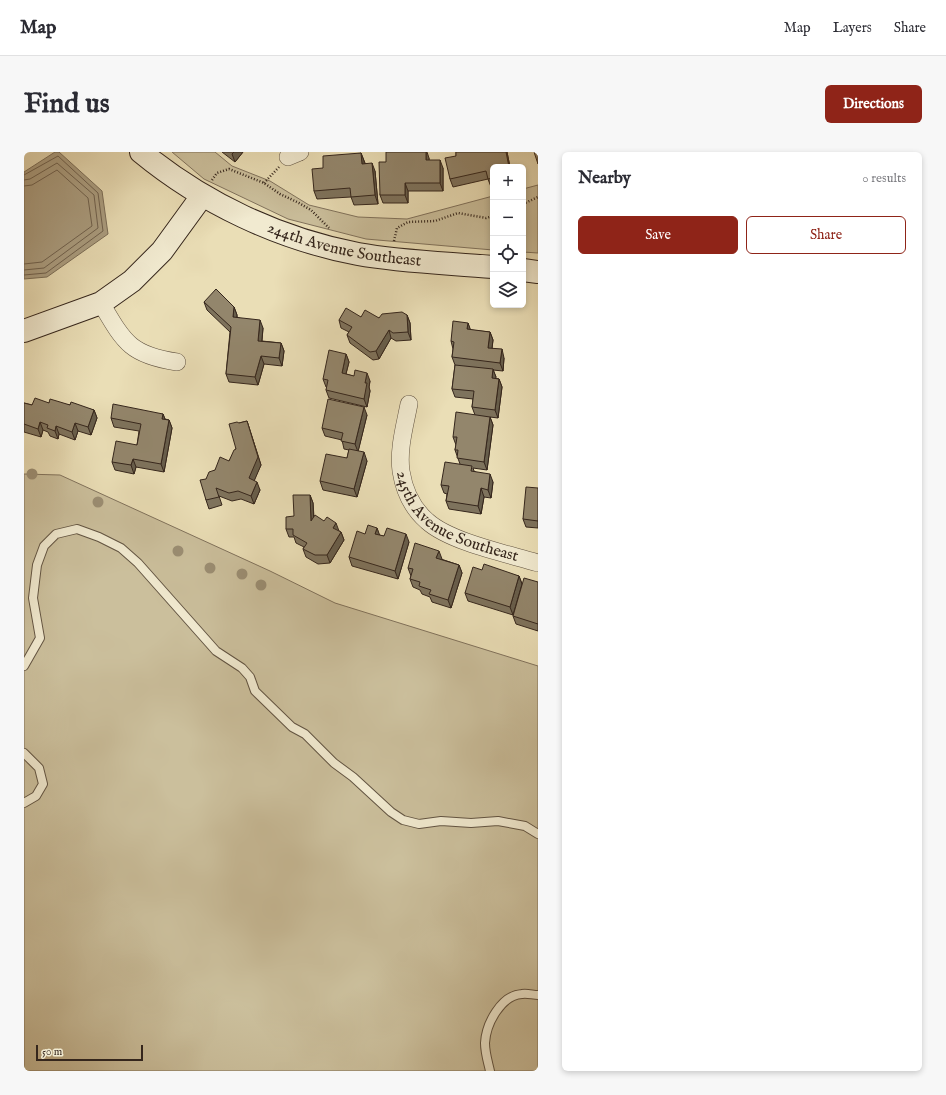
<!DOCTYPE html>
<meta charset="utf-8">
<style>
:root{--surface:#fff;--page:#f7f7f7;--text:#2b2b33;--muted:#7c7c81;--line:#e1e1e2;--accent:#8f2418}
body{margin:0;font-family:"IM FELL English",serif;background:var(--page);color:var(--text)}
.controls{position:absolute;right:12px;top:12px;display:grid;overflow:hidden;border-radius:6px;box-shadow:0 2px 6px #0003}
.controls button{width:36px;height:36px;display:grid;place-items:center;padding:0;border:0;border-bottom:1px solid var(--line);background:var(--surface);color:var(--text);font:20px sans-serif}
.scale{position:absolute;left:12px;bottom:10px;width:107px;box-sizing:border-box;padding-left:4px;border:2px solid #35261c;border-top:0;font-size:11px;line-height:14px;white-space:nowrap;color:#35261c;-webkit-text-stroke:3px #f1ead0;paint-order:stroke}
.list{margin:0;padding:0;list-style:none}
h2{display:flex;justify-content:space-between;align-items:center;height:52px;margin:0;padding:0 16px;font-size:17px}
h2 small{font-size:13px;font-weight:400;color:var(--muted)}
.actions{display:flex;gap:8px;padding:12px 16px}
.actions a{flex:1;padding:9px 0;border:1px solid var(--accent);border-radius:6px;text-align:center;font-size:14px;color:var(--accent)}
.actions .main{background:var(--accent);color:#fff}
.icon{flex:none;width:22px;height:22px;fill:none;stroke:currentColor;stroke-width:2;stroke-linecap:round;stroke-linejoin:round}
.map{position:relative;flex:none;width:514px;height:919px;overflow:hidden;border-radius:6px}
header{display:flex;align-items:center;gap:24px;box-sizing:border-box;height:56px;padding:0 20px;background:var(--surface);border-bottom:1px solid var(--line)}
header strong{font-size:19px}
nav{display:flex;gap:22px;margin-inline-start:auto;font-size:14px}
.intro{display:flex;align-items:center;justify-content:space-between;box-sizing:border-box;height:96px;padding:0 24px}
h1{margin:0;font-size:28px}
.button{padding:10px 18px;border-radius:6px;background:var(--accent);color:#fff;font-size:14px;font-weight:700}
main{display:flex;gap:24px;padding:0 24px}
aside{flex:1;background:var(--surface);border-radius:6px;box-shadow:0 2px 6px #0003}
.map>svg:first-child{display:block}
.green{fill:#cbbf9c;stroke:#80725c}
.water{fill:#ac9f82;stroke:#7c6f59}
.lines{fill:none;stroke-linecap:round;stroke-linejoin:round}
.shore{stroke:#70624f;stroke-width:1}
.lane-casing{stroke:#625442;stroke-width:10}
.street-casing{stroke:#625442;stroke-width:18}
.secondary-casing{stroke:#35261c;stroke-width:24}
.path{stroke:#35261c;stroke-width:2.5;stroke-dasharray:1 2;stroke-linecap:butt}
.lane{stroke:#f1ead0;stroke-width:8}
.street{stroke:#f1ead0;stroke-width:17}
.secondary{stroke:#f1ead0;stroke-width:22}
.tree{fill:#9b8e73}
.wall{fill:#7e735d;stroke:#35261c}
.shaded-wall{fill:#675e4c;stroke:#35261c}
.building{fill:#93866c;stroke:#35261c}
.labels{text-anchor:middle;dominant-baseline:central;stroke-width:3.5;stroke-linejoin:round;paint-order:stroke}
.street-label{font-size:16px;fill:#35261c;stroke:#f1ead0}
</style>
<header>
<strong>Map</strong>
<nav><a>Map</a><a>Layers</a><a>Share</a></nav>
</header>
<div class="intro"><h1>Find us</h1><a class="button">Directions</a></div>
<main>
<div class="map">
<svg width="514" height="919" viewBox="0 0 514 919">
<rect width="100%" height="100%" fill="#eadeb6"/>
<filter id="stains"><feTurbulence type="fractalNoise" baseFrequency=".005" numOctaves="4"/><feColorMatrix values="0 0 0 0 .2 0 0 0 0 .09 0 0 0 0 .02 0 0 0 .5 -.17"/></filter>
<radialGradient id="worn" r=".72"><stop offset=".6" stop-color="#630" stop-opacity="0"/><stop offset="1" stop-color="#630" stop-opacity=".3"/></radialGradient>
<g class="green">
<path d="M148 0H191L208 14 246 29 285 53 334 65 383 67 469 44V98L342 87 264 67 180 27Z"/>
<path d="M514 33V101L499 100V37Z"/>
<path d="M0 322 36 323 246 419 311 451 514 514V919H0Z"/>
</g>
<path class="water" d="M31 0H35L78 39 84 82 23 125 0 127V20Z"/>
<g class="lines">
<g class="shore">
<path d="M0 23 34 4 74 41 79 79 22 121 0 123"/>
<path d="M0 28 6 27 33 11 70 43 74 76 20 116 0 118"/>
<path d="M0 34 8 33 33 18 64 46 68 74 18 110 0 112"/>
</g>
<defs>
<g id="lane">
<path d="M0 514 16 486 9 446 13 413 20 394 32 382 53 377 75 385 97 396 114 411 192 499 218 516 226 525 231 539 268 575 281 582 310 611 329 625 367 660 379 668 395 672 417 669 447 671 474 669 501 674 514 682"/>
<path d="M0 601 15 616 19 632 12 644 0 651"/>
<path d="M466 919C464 910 461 901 461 891 462 872 477 843 498 842 503 841 509 843 514 843"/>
</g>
<g id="street">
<path d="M264 5 276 0"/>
<path d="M77 151C100 190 106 203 153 210"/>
<path id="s1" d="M385 252C381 273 374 297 377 319 380 338 388 356 403 369 426 390 484 402 514 411"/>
</g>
<g id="secondary">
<path id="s2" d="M117 0C179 51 255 87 334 102 378 110 424 111 469 115"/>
<path d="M499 118 514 120"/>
<path d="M0 179 77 151 108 129 138 99 178 44"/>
</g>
</defs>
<use href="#lane" class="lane-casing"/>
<use href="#street" class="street-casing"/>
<use href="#secondary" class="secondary-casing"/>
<g class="path">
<path d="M188 28 193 21 205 17 240 31 256 42 275 51 287 58 305 76"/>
<path d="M240 31 255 15"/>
<path d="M499 52 514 45"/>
<path d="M370 89 373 76 384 70 411 69 434 61 462 66 469 64"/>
</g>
<use href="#lane" class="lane"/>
<use href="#street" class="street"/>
<use href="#secondary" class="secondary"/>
</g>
<g class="tree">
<circle cx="8" cy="322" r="5.5"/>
<circle cx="74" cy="350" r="5.5"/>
<circle cx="154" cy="399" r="5.5"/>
<circle cx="186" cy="416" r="5.5"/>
<circle cx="218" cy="422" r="5.5"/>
<circle cx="237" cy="433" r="5.5"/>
</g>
<g class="wall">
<path d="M198 0H219L211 10Z"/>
<path d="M432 0H483L486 15H469V35H467L464 27 429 35 426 27 432 4Z"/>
<path d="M337 1 341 11 351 19 354 52 330 53 327 45 293 47 290 39 299 16Z"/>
<path d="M405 6V8L419 16V39H384V51H359L356 43 362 10Z"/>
<path d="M180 150 210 155 213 163V165L239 176 238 189 257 191 260 199 258 214 240 212 234 233 205 230 202 222 206 180 183 158Z"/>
<path d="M383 163 386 171 387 188 372 189 367 186 355 207 349 208 326 191 323 183 325 180 317 176 315 168 337 165 355 166Z"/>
<path d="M444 171 446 178 466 180 469 188 468 196 480 206 479 219 469 218 472 225 471 226 475 227 478 235 474 266 466 265 469 273 463 318 449 316 450 319 469 330 467 346 460 345 457 362 425 357 422 349 423 342 420 341 417 333 436 312 431 298 432 293 429 285 451 263 448 255 449 247 431 245 428 237 431 213 428 205 429 197 427 189Z"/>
<path d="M322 202 325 210 322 222 346 229 345 235 346 239 343 255 305 246 302 238 303 236 302 235 299 227Z"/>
<path d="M0 251 8 253 25 251 46 253 70 258 73 266 67 283 54 279 51 288 35 282 34 287 26 284 24 280 19 278 17 285 0 280Z"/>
<path d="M139 262 141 267 145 268 148 276 140 320 112 315 110 322 91 318 88 310 113 293 115 279 90 275 87 266Z"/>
<path d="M343 263 334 299 343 309 333 345 299 338 296 329 323 306 325 298 320 297 318 288 301 284 298 276Z"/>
<path d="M223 269 237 313 230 328 236 338 230 352 217 347 208 349 195 344 198 353 185 357 182 348V327L191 318 205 309 212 297 215 271Z"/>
<path d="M514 336V376L502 375 499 367Z"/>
<path d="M286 343 289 351 290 365 315 379 317 380 320 388 306 411 294 412 282 405 279 397 280 395 272 391 270 385H265L262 377 270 364Z"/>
<path d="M353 376 355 383 385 390 374 427 328 414 325 405 341 382Z"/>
<path d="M417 407 435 413 438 421 427 456 408 450 406 445 398 442 396 438 389 435 386 427 387 424 384 416 418 407Z"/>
<path d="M458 418 495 424 498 432 489 463 444 449 441 441Z"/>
<path d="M514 430V479L492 472 489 464Z"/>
</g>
<g class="shaded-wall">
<path d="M210 0H219L211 10 208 2Z"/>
<path d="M402 0H403L405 6V16L402 8Z"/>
<path d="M482 0H483L486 15H485Z"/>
<path d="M337 1 340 9 341 20 338 12Z"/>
<path d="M416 8 419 16V39L416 31Z"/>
<path d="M348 11 351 19 354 52 351 43Z"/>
<path d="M381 31 384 39V51L381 43Z"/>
<path d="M210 155 213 163 212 173 209 165Z"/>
<path d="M383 163 386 171 387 188 384 180Z"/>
<path d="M236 168 239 176 237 197 234 189Z"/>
<path d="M444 171 447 179 443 177Z"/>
<path d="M365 178 367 186 355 207 352 199Z"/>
<path d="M466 180 469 188 467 204 464 196Z"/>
<path d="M257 191 260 199 258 214 255 206Z"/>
<path d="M478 197 480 206 479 219 476 211Z"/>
<path d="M322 202 325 210 320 229 318 221Z"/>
<path d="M237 204 240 212 234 233 231 225Z"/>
<path d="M469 217 472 225 471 234 468 226Z"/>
<path d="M343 221 346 229 345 235 346 239 343 255 340 247 341 231Z"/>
<path d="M475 227 478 235 474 266 471 258Z"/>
<path d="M340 255 343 263 334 300 331 292Z"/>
<path d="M70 258 73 266 67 283 64 275Z"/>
<path d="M139 262 142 270 138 267Z"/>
<path d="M466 265 469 273 463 318 460 310Z"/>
<path d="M145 268 148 276 140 320 137 312Z"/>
<path d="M223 269 237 313 228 334 225 326Z"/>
<path d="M16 270 19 278 17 285 14 277Z"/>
<path d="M51 271 54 279 51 288 48 280Z"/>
<path d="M32 274 35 282 34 287 31 279Z"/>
<path d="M340 300 343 309 333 345 330 337Z"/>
<path d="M109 307 112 315 110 322 107 313Z"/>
<path d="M466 322 469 330 467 346 464 338Z"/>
<path d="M233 330 236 338 230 352 227 344Z"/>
<path d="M457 336 460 345 457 362 454 354Z"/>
<path d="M286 343 289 351 290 378 287 369Z"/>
<path d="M312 371 315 379 312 384 309 376Z"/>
<path d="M353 376 356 384 351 382Z"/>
<path d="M317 380 320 388 306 411 303 403Z"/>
<path d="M382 382 385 390 374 427 371 419Z"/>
<path d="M415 399 418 407 415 414 412 406Z"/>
<path d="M435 413 438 421 427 456 424 448Z"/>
<path d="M495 424 498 432 489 463 486 455Z"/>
</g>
<g class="building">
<path d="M362 0H402V8H416V31H381V43H356L355 10H362Z"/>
<path d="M432 0H482L485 15H469V26L464 27 462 19 426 27 421 6 432 4Z"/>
<path d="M510 0H514V12Z"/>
<path d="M337 1 338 12 348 11 351 43 327 45 326 36 290 39 288 17 299 16V4Z"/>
<path d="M192 137 210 155 209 165 236 168 234 189 257 191 255 206 237 204 231 225 202 222 207 175 180 150Z"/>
<path d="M322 156 337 165 341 158 355 166 358 162 378 160 383 163 384 180 369 181 365 178 352 199 346 200 323 183 328 175 315 168Z"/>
<path d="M429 169 444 171 443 177 466 180 464 196 478 197 476 211 428 205 430 190 427 189Z"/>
<path d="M305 198 322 202 318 221 330 224 331 218 343 221 341 231H343L340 247 302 238 304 228 299 227Z"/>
<path d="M431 213 469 217 468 226 475 227 471 258 448 255 450 239 428 237Z"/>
<path d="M11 246 25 251 26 247 46 253 47 250 70 258 64 275 51 271 48 280 32 274 31 279 23 276 24 273 16 270 14 277 0 272V251L8 253Z"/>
<path d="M304 247 340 255 331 292 317 289 319 281 298 276Z"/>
<path d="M89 252 139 262 138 267 145 268 137 312 109 307 107 313 88 310 92 289 113 293 117 272 87 266Z"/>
<path d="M432 260 466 265 460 310 433 306 434 298H431L433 285H429Z"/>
<path d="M223 269 234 305 225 326 233 330 227 344 214 339 205 341 192 336 195 345 182 348 176 328 182 327 185 320 191 318 196 305 205 309 210 298 212 297 205 272 213 270 215 271Z"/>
<path d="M325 297 340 300 330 337 296 329 302 302 323 306Z"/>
<path d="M421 310 448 314 447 319 466 322 464 338 457 336 454 354 422 349 425 334 417 333Z"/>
<path d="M502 335 514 336V369L499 367Z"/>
<path d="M269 343H286L287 369 291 363 300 369 303 365 312 371 309 376 317 380 303 403H291L279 397 283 391 269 383V377H262V365L270 364Z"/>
<path d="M344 373 353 376 351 382 360 384 363 376 382 382 371 419 325 405 333 379 341 382Z"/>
<path d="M391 391 415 399 412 406 435 413 424 448 405 442 407 438 395 434 396 430 386 427 389 417 384 416Z"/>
<path d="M460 412 495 424 486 455 441 441 449 415 458 418Z"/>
<path d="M500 426 514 430V472L489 464Z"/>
</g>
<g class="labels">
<g class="street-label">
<text stroke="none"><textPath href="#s2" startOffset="227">244th Avenue Southeast</textPath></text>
<text stroke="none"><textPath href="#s1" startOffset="146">245th Avenue Southeast</textPath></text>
</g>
</g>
<rect width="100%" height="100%" filter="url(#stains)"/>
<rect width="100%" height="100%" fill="url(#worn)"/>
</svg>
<div class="controls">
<button>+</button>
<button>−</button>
<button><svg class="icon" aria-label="locate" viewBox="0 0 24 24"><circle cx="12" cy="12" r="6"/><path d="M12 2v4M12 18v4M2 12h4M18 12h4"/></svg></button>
<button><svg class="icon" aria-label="layers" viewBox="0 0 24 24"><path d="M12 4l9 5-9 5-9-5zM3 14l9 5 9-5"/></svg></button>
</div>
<div class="scale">50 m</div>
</div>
<aside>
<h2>Nearby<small>0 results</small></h2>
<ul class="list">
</ul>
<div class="actions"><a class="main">Save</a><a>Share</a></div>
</aside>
</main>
